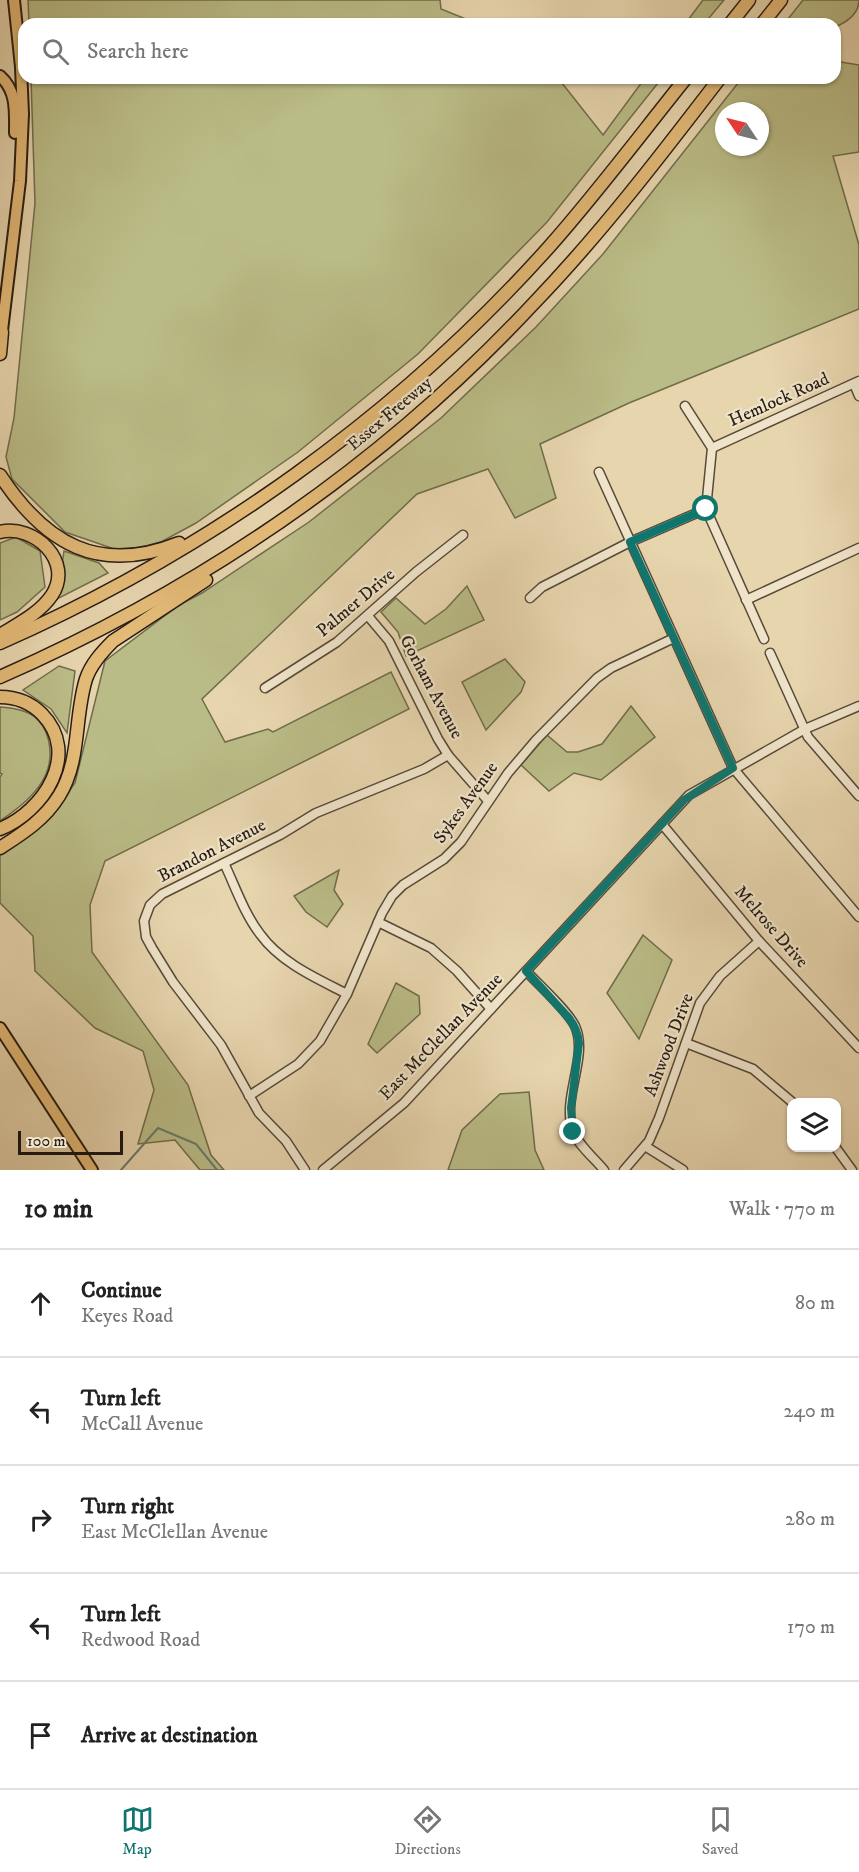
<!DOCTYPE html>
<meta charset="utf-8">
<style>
:root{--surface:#fff;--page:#f2f2f2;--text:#222;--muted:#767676;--line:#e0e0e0;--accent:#0f766e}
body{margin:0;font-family:"IM FELL DW Pica",serif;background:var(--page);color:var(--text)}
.controls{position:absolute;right:18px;bottom:18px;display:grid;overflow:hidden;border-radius:12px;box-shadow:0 2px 4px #0004}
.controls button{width:54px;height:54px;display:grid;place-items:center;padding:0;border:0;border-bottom:2px solid var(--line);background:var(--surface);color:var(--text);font:30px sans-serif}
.compass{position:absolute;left:715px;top:102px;width:54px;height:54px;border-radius:50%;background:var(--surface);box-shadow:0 2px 4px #0004;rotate:305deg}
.scale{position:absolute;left:18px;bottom:15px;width:105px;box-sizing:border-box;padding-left:6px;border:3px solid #271b12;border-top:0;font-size:16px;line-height:21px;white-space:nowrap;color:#271b12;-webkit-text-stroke:4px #efe4ca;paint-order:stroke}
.stop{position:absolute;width:18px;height:18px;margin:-14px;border:4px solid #0f766e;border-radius:50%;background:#fff}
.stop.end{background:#0f766e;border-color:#fff;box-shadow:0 2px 6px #0008}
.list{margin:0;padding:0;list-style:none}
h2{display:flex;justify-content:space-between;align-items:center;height:78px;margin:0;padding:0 24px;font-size:26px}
h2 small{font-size:20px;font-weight:400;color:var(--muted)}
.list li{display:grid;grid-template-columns:39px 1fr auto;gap:18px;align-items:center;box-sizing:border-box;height:108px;padding:0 24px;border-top:2px solid var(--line)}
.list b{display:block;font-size:22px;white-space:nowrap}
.list p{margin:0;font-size:20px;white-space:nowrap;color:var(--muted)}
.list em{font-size:20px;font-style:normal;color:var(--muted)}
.icon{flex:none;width:33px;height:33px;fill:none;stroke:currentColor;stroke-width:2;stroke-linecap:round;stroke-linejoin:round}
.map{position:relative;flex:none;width:859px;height:1170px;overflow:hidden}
.search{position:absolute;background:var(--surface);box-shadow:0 2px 4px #0004;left:18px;right:18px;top:18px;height:66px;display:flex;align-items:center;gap:15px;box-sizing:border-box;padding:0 21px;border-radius:18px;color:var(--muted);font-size:22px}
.sheet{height:618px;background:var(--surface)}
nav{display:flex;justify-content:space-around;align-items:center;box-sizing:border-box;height:84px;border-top:2px solid var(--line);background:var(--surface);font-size:16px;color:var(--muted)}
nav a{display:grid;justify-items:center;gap:3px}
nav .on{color:var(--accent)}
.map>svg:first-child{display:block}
.green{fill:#babc87;stroke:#706c4c;stroke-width:1.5;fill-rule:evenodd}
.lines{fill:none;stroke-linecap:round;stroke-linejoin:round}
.stream{stroke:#6a7a6d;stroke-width:2}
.minor-casing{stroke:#574a39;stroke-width:11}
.major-casing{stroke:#271b12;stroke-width:14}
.highway-casing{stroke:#271b12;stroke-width:15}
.minor{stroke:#efe4ca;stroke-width:8}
.major{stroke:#e4ba77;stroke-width:10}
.highway{stroke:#e4ba77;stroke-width:12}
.route{stroke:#0f766e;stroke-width:8}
.labels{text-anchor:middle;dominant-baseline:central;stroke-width:4.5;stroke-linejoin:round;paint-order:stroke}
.street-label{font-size:18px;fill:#271b12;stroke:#efe4ca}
</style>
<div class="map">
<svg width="859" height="1170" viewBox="0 0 859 1170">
<rect width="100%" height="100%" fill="#e7d5ae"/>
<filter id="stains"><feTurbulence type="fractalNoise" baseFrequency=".00333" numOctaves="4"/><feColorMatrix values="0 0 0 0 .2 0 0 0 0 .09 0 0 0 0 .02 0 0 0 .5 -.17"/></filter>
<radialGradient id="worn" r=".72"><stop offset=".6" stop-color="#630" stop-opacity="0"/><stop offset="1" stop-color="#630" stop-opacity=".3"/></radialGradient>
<g class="green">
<path d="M28 0H440L441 9 478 24H29Z"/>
<path d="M703 0H724L704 24H685Z"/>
<path d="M803 0H859C859 14 847 22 835 27V24H784Z"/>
<path d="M835 61 859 65V152L833 156 859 245V309L629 403 540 444 556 498 515 518 488 469 417 494 202 699 225 742 268 729 273 732 391 672 409 709 105 861 90 905 92 952 188 1085 211 1155 224 1170H200L175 1140 138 1144 154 1090 143 1051 95 1028 35 971 33 936 0 903V855L26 838 52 816 75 783 105 661 179 605 202 593 309 522 441 418 536 327 603 254 742 78H835ZM724 111H760V147H724Z"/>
<path d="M31 78H558L603 135 645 78H662L547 222 418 354 298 452 196 523 161 542 123 552 65 532 12 479 6 457 14 418 35 203Z"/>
<path d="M16 537 40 551 45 587 17 612 0 620V543Z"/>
<path d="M64 551 99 563 108 573 57 599Z"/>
<path d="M467 586 484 620 406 656 398 632 381 612 396 598 425 624 446 609Z"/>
<path d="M505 659 525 682 521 692 486 730 462 682Z"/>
<path d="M59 666 75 671 67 733 51 709 23 690Z"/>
<path d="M631 706 655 737 601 780 574 773 549 791 521 765 547 735 567 752H578L602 744Z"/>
<path d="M0 707C13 708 30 710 39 721 51 735 53 758 46 774 37 795 17 809 0 821V777L2 774 0 773Z"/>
<path d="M339 870 334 890 343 904 327 927 306 912 294 896Z"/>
<path d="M643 935 672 960 639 1039 607 993Z"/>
<path d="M396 983 419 996 420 1014 377 1053 368 1044Z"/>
<path d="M529 1092 535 1150 544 1170H448L462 1130 500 1094Z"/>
</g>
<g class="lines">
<path class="stream" d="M121 1170 158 1128 196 1144 217 1170"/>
<defs>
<g id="minor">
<path d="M854 384 859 396"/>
<path d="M685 406 712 448 706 509 764 639"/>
<path d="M712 448 859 381"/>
<path d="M599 472 733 768 859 917"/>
<path d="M530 598 542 587 630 542 706 509"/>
<path d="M746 600 859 548"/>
<path d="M368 616 389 641 438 739 448 755 488 801"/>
<path d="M770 653 808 737 859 796"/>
<path d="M265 688 337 642 416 572 463 535"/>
<path d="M662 824 759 941 859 1048"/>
<path d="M224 863C235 886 244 913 260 934 281 963 316 978 347 994"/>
<path d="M378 922 431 948 457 971 491 1009"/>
<path d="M526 971C539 985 567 1010 575 1026 589 1056 561 1099 573 1131 578 1145 594 1158 604 1170"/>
<path d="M686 1043 753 1069 792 1102"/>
<path d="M249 1096 298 1064 320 1041 347 994 382 913 392 896 403 885 444 859 461 842 508 773 536 740 597 678 611 668 674 638"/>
<path d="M645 1146 683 1170"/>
<path d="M836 1148 852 1170"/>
<path d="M305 1170 286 1141 259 1113 221 1045 173 982 152 948 146 937 144 921 150 905 162 894 280 835 316 813 424 769 448 755"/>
<path d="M323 1170 404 1103 689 795 805 729 859 706"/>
<path d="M624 1170 649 1141 659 1118 700 1003 720 976 759 941"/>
</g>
<g id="major">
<path d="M0 76C17 91 15 111 15 133"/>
<path d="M1 339 20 181 23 114 21 67 14 0"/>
<path d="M0 1028 92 1170"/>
</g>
<g id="highway">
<path d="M730 24 749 0"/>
<path d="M762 24 781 0"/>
<path d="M0 354 2 332"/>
<path d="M0 475C45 544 99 575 179 543"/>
<path d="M0 532C34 524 74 561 52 595 40 613 18 624 0 635"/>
<path d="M0 643C207 552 398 416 549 247 597 193 641 134 686 78"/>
<path d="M0 677C203 588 383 465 535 302 602 232 661 155 720 78"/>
<path d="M0 697C17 697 30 702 42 714 81 754 44 811 0 829"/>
<path d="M0 848C23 833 44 820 59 796 81 761 74 717 86 679 91 664 102 652 113 641L206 580"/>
</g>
</defs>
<use href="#minor" class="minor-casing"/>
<use href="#major" class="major-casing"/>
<use href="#highway" class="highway-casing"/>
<use href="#minor" class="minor"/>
<use href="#major" class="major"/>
<use href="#highway" class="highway"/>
</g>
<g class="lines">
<path class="route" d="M573 1132 571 1108 579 1043C578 1032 575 1025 568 1017L526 971 684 800 733 768 630 542 706 509"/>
</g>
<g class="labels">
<g class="street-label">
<text transform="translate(779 400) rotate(-24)">Hemlock Road</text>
<text transform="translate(390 414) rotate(-40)">Essex Freeway</text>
<text transform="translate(356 603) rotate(-40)">Palmer Drive</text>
<text transform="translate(431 687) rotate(62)">Gorham Avenue</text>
<text transform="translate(466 803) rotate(-54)">Sykes Avenue</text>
<text transform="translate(212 851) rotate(-27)">Brandon Avenue</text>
<text transform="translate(771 927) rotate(49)">Melrose Drive</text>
<text transform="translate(441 1037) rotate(-46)">East McClellan Avenue</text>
<text transform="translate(669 1045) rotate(-69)">Ashwood Drive</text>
</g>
</g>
<rect width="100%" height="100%" filter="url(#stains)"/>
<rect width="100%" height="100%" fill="url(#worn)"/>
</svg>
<div class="controls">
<button><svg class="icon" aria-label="layers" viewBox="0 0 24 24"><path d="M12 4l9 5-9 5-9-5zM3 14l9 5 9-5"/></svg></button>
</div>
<svg class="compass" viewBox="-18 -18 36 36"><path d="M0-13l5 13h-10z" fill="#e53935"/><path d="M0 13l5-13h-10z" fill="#767676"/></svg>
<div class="scale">100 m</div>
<div class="stop" style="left:706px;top:509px"></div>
<div class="stop end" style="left:573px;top:1132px"></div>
<div class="search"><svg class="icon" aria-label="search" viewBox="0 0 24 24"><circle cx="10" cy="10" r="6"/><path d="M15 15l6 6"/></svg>Search here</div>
</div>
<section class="sheet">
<h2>10 min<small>Walk · 770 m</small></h2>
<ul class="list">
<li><svg class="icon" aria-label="ahead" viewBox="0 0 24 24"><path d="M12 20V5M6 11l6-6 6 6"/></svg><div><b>Continue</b><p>Keyes Road</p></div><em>80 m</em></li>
<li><svg class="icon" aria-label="left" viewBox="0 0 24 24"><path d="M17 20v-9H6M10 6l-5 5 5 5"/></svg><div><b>Turn left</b><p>McCall Avenue</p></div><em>240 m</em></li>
<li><svg class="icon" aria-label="right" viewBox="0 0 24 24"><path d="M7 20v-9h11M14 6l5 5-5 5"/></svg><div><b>Turn right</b><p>East McClellan Avenue</p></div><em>280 m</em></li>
<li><svg class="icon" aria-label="left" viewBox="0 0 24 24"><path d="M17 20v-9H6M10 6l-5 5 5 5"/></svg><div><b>Turn left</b><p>Redwood Road</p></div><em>170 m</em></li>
<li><svg class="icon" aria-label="arrive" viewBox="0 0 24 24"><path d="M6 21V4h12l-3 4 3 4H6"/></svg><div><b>Arrive at destination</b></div></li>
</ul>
</section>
<nav>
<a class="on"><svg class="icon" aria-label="map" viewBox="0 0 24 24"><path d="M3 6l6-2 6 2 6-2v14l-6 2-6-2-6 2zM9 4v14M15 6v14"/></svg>Map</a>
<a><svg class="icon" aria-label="directions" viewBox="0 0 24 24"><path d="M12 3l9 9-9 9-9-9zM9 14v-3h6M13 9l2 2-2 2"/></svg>Directions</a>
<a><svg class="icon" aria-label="saved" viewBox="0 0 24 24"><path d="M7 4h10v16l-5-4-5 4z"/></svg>Saved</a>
</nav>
